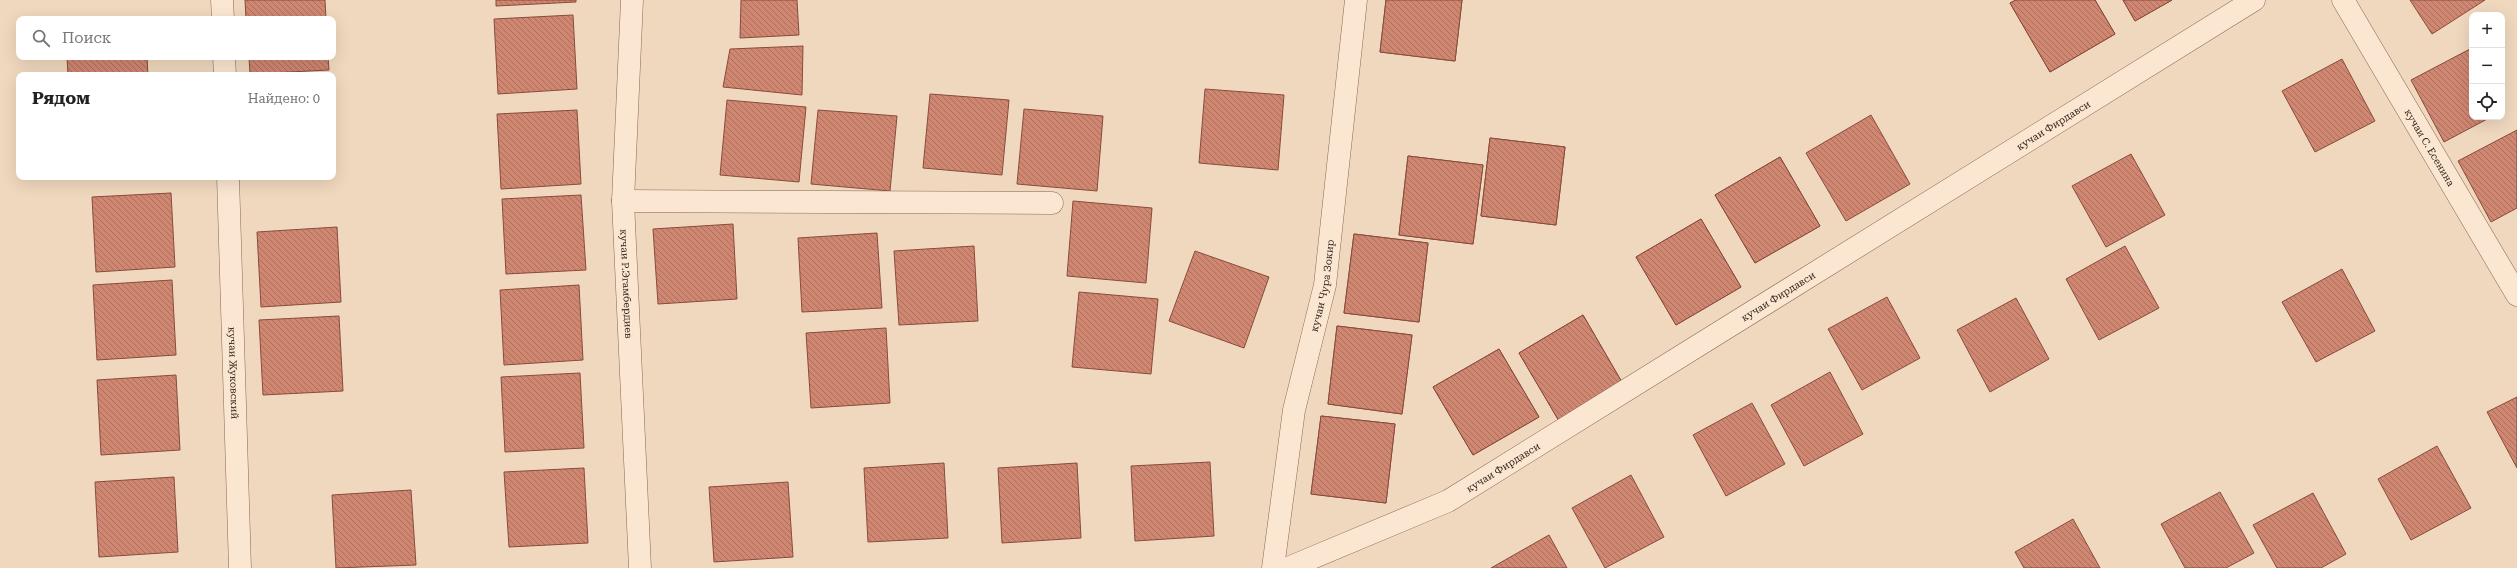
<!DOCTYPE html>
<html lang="ru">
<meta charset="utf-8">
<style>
:root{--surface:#fff;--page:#f6f6f6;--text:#222;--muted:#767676;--line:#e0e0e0}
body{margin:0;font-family:"Roboto Serif",serif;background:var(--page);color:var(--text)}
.controls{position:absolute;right:12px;top:12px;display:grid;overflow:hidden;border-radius:8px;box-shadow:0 4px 16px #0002}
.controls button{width:36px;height:36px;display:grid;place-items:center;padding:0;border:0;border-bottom:1px solid var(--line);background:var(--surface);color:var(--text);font:20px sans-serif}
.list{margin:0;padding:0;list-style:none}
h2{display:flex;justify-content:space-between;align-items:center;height:52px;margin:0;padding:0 16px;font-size:17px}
h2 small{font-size:13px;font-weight:400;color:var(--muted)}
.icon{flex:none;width:22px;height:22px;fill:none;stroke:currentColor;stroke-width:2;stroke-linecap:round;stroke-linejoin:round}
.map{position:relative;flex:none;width:2517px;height:568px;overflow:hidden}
.search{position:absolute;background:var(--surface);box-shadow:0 4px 16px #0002;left:16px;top:16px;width:320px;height:44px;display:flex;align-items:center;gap:10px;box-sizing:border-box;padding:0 14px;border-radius:8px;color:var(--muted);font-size:15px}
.panel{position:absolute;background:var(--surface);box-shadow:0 4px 16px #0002;left:16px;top:72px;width:320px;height:108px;border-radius:8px}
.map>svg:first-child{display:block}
.building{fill:url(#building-back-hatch);stroke:#894b3b}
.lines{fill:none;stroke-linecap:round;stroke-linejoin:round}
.minor-casing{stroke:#896756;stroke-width:23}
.minor{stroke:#fae6d1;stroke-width:22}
.labels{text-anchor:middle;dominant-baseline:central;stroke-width:3;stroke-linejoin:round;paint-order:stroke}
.street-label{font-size:10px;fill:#37241b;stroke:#f7e3ce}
</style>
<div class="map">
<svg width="2517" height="568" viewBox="0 0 2517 568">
<defs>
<pattern id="building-back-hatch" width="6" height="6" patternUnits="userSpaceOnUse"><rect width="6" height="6" fill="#d08772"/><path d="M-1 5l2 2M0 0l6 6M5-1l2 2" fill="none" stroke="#aa6e5d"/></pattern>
</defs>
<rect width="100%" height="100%" fill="#f0d8be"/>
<g class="building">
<path d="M245 0H325L326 19H246Z"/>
<path d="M496 0H576V2L496 6Z"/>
<path d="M741 0H797L799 35 740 38Z"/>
<path d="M1386 0H1462L1455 61 1380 52Z"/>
<path d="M1386 0H1462L1455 61 1380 52Z"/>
<path d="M2016 0H2095L2115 34 2050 72 2010 3Z"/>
<path d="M2016 0H2095L2115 34 2050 72 2010 3Z"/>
<path d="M2123 0H2172L2135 21Z"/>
<path d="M2123 0H2172L2135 21Z"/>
<path d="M2410 0H2485L2432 34Z"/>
<path d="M573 15 577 89 498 94 494 19Z"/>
<path d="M803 46 802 95 723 87 730 49Z"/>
<path d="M2470 49 2472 117H2491L2444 142 2411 80Z"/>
<path d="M67 57H147L148 75H68Z"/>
<path d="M249 57H328L329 70 250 74Z"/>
<path d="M2342 59 2375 121 2315 152 2282 91Z"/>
<path d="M1205 89 1284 95 1278 170 1199 163Z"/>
<path d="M930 94 1009 100 1002 175 923 168Z"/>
<path d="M727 100 806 107 799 182 720 175Z"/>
<path d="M1024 109 1103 116 1097 191 1017 184Z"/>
<path d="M577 110 581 184 501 189 497 114Z"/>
<path d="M818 110 897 116 890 191 811 184Z"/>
<path d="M1871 115 1910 184 1846 221 1806 153Z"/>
<path d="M2517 130V208L2491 222 2458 161Z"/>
<path d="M1490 138 1565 147 1556 225 1481 216Z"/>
<path d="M1490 138 1565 147 1556 225 1481 216Z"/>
<path d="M2131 154 2165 215 2106 247 2072 186Z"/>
<path d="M1408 156 1483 165 1473 244 1399 235Z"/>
<path d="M1408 156 1483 165 1473 244 1399 235Z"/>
<path d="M1780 157 1820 226 1755 263 1715 195Z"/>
<path d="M1780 157 1820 226 1755 263 1715 195Z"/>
<path d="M171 193 175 267 96 272 92 197Z"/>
<path d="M581 195 586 270 506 274 502 199Z"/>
<path d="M1073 201 1152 208 1146 283 1067 276Z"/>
<path d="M1701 219 1741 287 1676 325 1636 257Z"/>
<path d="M1701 219 1741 287 1676 325 1636 257Z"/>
<path d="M733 224 737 299 658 304 653 229Z"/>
<path d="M337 227 341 302 261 307 257 232Z"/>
<path d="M877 233 882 308 802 312 798 238Z"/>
<path d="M1354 234 1428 243 1419 322 1344 313Z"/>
<path d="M1354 234 1428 243 1419 322 1344 313Z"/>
<path d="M974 246 978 321 899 325 894 251Z"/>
<path d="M2125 246 2159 308 2099 340 2066 279Z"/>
<path d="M1195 251 1269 277 1244 348 1169 321Z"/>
<path d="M2342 269 2375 331 2316 362 2282 302Z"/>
<path d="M172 280 176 355 97 360 93 285Z"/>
<path d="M579 285 583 360 504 365 500 290Z"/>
<path d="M1079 292 1158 299 1151 374 1072 367Z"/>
<path d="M1887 297 1920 358 1862 390 1828 329Z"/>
<path d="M2016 298 2049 359 1990 392 1957 330Z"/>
<path d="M1583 315 1623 384 1559 421 1519 353Z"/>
<path d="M1583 315 1623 384 1559 421 1519 353Z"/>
<path d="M339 316 343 391 263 395 259 320Z"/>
<path d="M1337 326 1412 335 1402 414 1328 404Z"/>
<path d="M1337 326 1412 335 1402 414 1328 404Z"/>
<path d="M886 328 890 403 811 408 806 333Z"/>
<path d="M1499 349 1539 417 1473 455 1433 387Z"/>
<path d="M1499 349 1539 417 1473 455 1433 387Z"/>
<path d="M1830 372 1863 434 1804 466 1771 405Z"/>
<path d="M580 373 584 448 505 452 501 377Z"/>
<path d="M176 375 180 450 101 455 97 380Z"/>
<path d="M2517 397V468L2487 412Z"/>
<path d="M1752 403 1785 464 1726 496 1693 435Z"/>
<path d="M1321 416 1395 424 1386 503 1311 494Z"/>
<path d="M1321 416 1395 424 1386 503 1311 494Z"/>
<path d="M2437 446 2471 508 2411 540 2378 479Z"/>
<path d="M1210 462 1214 536 1135 541 1131 466Z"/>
<path d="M944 463 948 538 868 542 864 468Z"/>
<path d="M1077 463 1081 538 1002 543 998 468Z"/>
<path d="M584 468 588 543 509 547 504 472Z"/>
<path d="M1631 475 1664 537 1605 568 1572 508Z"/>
<path d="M174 477 178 552 99 557 95 482Z"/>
<path d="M788 482 793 557 714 562 709 487Z"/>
<path d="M411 490 416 565 336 568 332 495Z"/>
<path d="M2220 492 2254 553 2226 568H2185L2161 524Z"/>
<path d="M2313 493 2346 554 2321 568H2277L2253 525Z"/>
<path d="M2073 519 2100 568H2024L2015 552Z"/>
<path d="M1549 535 1567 568H1491Z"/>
</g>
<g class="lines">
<defs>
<g id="minor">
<path d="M222 0 223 19"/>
<path id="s1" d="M632 0 623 201 640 568"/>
<path id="s2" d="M2343 0 2517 295"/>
<path d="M224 57 225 75"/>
<path id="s3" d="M228 177 240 568"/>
<path d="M623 201 1052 203"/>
<path id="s4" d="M1273 568 1294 410 1325 285 1356 0"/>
<path id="s5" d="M1288 568 1448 501 2254 0"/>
</g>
</defs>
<use href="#minor" class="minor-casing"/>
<use href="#minor" class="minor"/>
</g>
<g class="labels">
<g class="street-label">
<text stroke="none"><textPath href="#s5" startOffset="886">кучаи Фирдавси</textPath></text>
<text stroke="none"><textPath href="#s2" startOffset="171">кучаи С. Есенина</textPath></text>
<text stroke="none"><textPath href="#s1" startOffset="284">кучаи Р.Эгамбердиев</textPath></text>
<text stroke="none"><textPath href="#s4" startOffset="287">кучаи Чура Зокир</textPath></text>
<text stroke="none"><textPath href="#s5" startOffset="562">кучаи Фирдавси</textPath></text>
<text stroke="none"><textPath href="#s3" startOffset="196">кучаи Жуковский</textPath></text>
<text stroke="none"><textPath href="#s5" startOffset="238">кучаи Фирдавси</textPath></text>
</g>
</g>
</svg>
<div class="controls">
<button>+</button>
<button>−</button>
<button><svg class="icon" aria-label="locate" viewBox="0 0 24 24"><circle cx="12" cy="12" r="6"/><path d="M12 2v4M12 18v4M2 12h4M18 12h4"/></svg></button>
</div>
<div class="search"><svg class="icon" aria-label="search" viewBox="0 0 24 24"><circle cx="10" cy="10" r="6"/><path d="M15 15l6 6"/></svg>Поиск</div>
<section class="panel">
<h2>Рядом<small>Найдено: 0</small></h2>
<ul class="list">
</ul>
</section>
</div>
